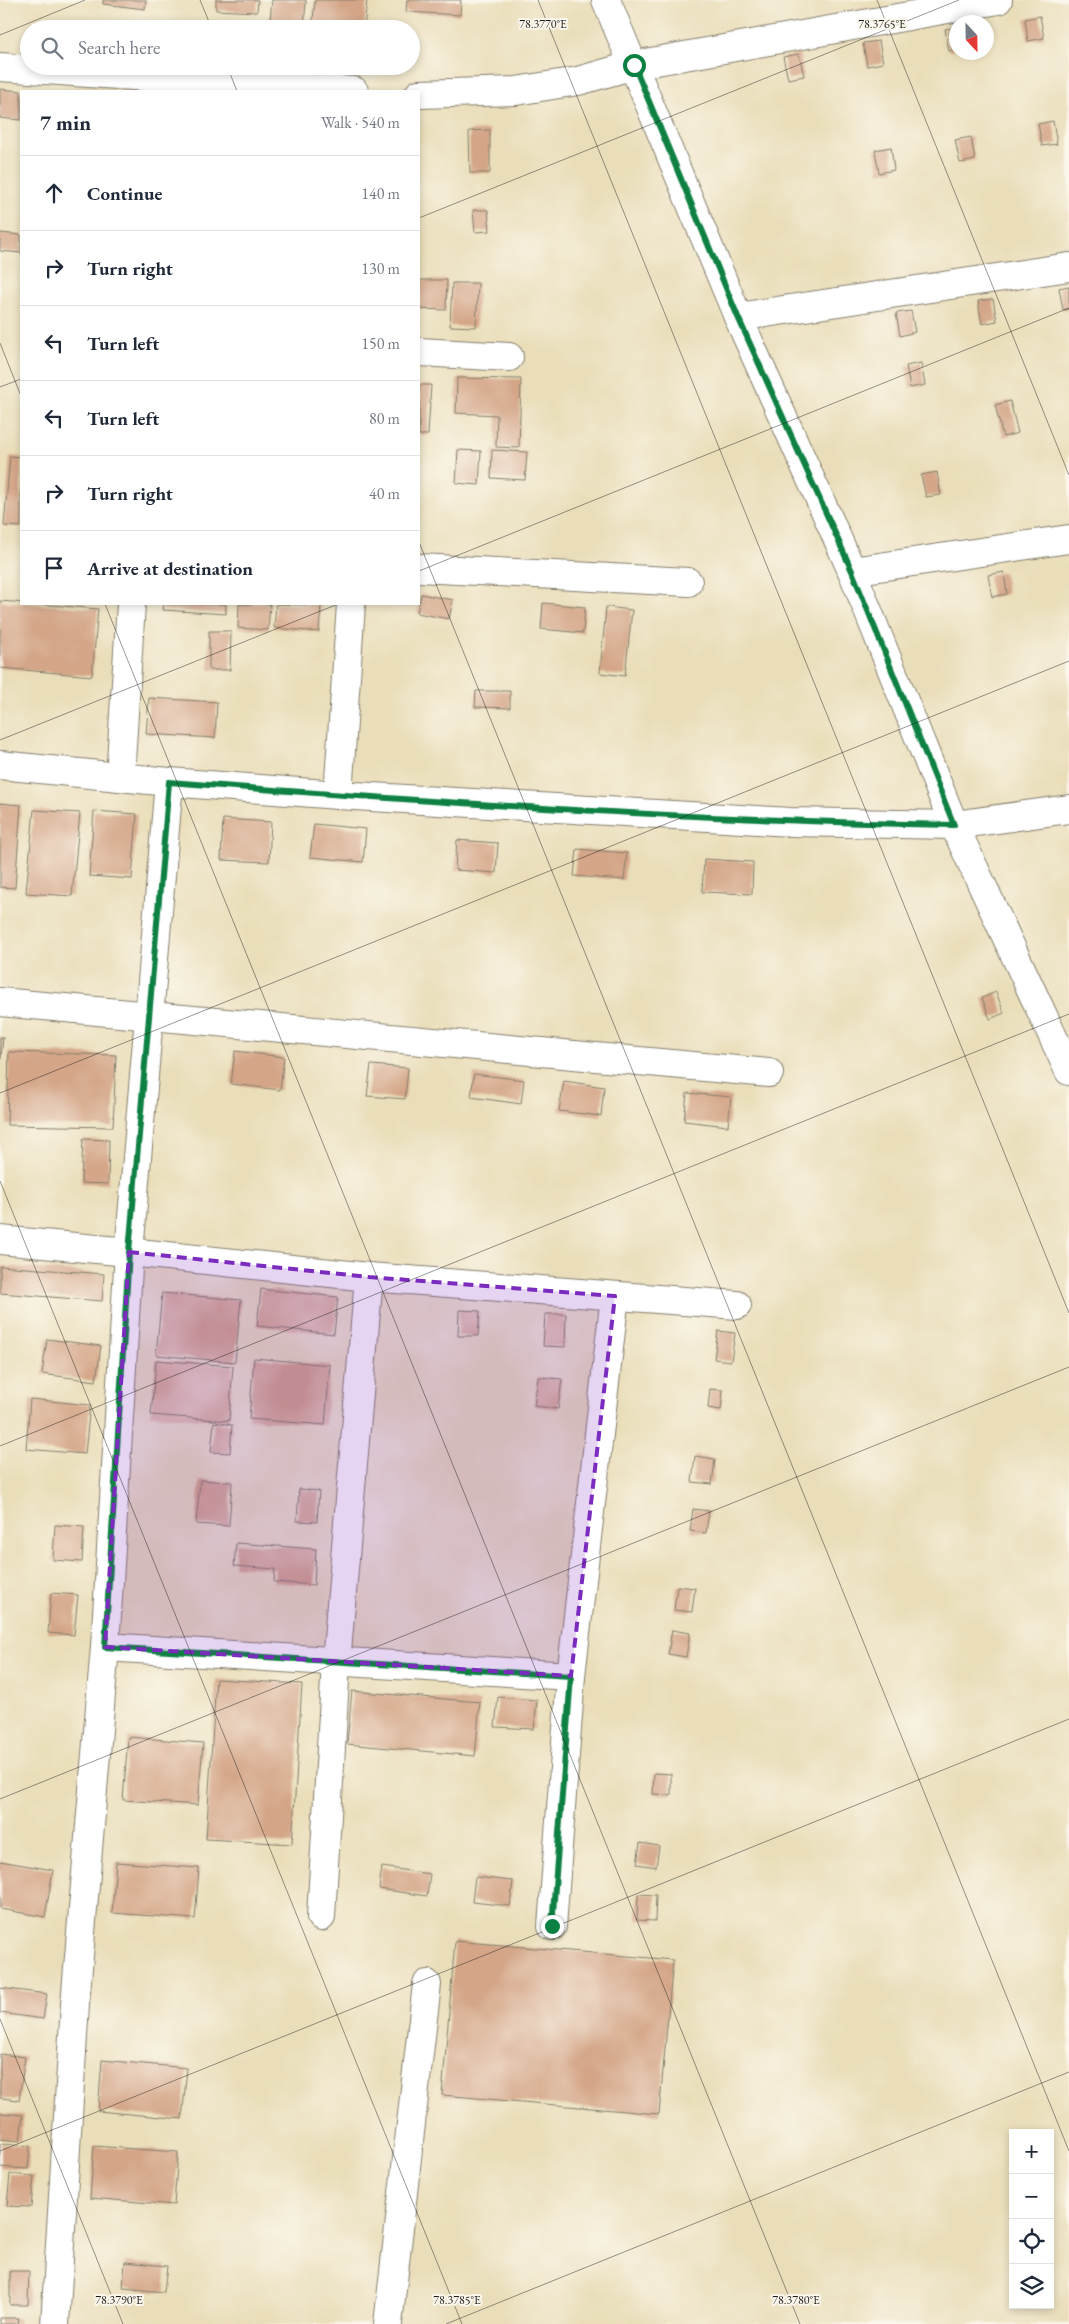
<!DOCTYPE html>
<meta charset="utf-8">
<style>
:root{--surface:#fff;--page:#f6f6f7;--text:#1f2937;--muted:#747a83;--line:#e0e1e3}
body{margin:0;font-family:"EB Garamond",serif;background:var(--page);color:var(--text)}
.controls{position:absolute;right:15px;bottom:15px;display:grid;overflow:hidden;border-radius:0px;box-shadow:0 2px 8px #0003}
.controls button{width:45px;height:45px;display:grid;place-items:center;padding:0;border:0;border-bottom:1px solid var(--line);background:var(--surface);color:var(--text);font:25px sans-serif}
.compass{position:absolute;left:949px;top:15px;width:45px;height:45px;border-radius:50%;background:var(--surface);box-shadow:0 2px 8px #0003;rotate:158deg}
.stop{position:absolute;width:15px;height:15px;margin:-11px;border:4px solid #0b8043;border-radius:50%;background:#fff}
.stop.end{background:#0b8043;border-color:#fff;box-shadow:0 1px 5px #0008}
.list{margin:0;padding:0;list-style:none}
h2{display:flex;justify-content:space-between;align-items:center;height:65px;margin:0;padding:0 20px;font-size:21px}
h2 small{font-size:16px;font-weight:400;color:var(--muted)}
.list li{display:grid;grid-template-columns:32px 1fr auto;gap:15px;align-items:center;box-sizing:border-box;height:75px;padding:0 20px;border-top:1px solid var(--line)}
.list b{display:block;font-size:19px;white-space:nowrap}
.list em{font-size:16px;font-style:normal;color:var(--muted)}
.icon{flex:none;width:28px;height:28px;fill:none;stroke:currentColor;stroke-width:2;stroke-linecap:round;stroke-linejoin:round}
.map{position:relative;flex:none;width:1069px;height:2324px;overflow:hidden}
.search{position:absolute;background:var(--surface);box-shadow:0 2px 8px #0003;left:20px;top:20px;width:400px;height:55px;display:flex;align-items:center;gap:12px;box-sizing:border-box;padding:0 18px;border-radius:28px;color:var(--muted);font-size:19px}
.panel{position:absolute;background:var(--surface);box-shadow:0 2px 8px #0003;left:20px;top:90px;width:400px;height:515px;border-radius:0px}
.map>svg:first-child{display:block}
.building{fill:#d4a587}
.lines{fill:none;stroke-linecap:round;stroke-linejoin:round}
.minor-casing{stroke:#837d6b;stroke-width:30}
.minor{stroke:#fff;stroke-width:28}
.route{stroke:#0b8043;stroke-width:6}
.marked{fill:#7b2cbf;fill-opacity:0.2;stroke:#7b2cbf;stroke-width:4;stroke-dasharray:10 6;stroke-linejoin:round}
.ticks{fill:none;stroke:#1c1c1c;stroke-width:1;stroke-opacity:0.45}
.ticks-label{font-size:12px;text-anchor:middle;fill:#1c1c1c;stroke:#fbf7ec;stroke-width:4;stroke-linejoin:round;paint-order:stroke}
</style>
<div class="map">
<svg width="1069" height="2324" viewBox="0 0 1069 2324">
<rect width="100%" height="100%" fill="#fbf7ec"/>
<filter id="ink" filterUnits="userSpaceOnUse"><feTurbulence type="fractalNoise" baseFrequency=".02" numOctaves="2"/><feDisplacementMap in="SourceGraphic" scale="10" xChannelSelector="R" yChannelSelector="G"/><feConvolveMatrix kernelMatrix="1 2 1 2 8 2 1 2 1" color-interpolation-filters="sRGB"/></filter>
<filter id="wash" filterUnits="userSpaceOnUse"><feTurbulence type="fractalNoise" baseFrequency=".0096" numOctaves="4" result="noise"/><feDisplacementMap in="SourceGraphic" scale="20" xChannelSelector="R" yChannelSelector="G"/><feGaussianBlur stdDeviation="1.12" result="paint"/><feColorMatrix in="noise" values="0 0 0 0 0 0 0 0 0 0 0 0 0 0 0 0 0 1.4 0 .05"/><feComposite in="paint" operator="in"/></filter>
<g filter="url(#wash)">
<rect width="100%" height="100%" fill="#eadeba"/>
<g id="blocks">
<g class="building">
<path d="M103 0H146L145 9 103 4Z"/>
<path d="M216 0H258L257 12 216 10Z"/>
<path d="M272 0H306L304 29H269Z"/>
<path d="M315 0H367L364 29H312Z"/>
<path d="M407 0H461L460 15 406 12Z"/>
<path d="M1040 16 1044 38 1028 41 1025 19Z"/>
<path d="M956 27V50L949 51 945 29Z"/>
<path d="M879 41 883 63 867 66 863 43Z"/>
<path d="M799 54 804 76 788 79 783 57Z"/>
<path d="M0 89 21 91V120L0 118Z"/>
<path d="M1053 121 1057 144 1042 146 1038 124Z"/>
<path d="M490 130V173H470L469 131Z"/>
<path d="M971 137 975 160 960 163 955 140Z"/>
<path d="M891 147 894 170 879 173 875 150Z"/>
<path d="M473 210H488L490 231 475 232Z"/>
<path d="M0 233 21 235V253L0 251Z"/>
<path d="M419 280H447L446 310 419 309Z"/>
<path d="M452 283H478L476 327 450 326Z"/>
<path d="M1069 286V309L1063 310 1059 288Z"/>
<path d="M993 299 997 321 982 324 978 301Z"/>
<path d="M911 311 915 332 900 336 896 313Z"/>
<path d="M921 363 925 385 910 388 906 366Z"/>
<path d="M457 378 521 379 519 448 496 447 497 415 456 413Z"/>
<path d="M419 385H431L428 435H419Z"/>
<path d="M1010 401 1018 433 1003 437 995 405Z"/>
<path d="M458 450 481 451 479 485 456 483Z"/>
<path d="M492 450 527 452 525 480 491 478Z"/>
<path d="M10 456 21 457V527L4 526Z"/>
<path d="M937 472 941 495 926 497 921 475Z"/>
<path d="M1004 572 1007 594 992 597 988 575Z"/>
<path d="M421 594 453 600 449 619 417 613Z"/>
<path d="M0 601 98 609 92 676 0 668Z"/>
<path d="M543 603 585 607 583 633 541 629Z"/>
<path d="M164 604H226V614L163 610Z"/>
<path d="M239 604H270L268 630 238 628Z"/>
<path d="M276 604 321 605 319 632 274 628Z"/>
<path d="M606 607 632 610 625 676 600 673Z"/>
<path d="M209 631H231L230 670H209Z"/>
<path d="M476 691H510V708L475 707Z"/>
<path d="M149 698 217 702 215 738 146 734Z"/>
<path d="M0 803 21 805 15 888 0 887Z"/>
<path d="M34 810 80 813 72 896 26 893Z"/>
<path d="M94 811 137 814 132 879 89 876Z"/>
<path d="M223 819 271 822 269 862 221 860Z"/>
<path d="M314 824 366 829 363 862 310 857Z"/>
<path d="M457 840 498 843 496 873 455 870Z"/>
<path d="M577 849 627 853 624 880 574 876Z"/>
<path d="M704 859 753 862 752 894 702 892Z"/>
<path d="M996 992 1004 1013 990 1019 982 998Z"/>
<path d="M0 1037H3L1 1059H0Z"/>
<path d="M235 1051 284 1057 280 1090 231 1084Z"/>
<path d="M9 1052 116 1055 113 1127 7 1125Z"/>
<path d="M371 1065 408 1068 405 1099 367 1096Z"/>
<path d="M474 1074 524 1080 521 1104 471 1097Z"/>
<path d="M564 1081 604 1087 601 1116 559 1111Z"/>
<path d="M687 1093 731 1097 728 1126 684 1121Z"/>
<path d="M83 1139 109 1140 108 1184 81 1183Z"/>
<path d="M0 1266 104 1274 102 1301 0 1293Z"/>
<path d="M261 1289 338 1297 334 1334 257 1326Z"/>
<path d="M162 1293 241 1300 235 1362 156 1355Z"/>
<path d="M459 1310 480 1311 478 1336H458Z"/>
<path d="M545 1314H566L565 1347 543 1346Z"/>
<path d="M718 1331 735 1333 731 1361 714 1359Z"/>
<path d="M47 1339 101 1346 96 1381 42 1374Z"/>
<path d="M254 1358 330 1365 325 1425 249 1419Z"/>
<path d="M156 1360 233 1366 229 1421 151 1415Z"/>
<path d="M538 1377 562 1379 558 1409 534 1406Z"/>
<path d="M710 1389 723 1390 721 1410 708 1408Z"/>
<path d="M30 1399 90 1405 85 1454 26 1449Z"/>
<path d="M214 1422 232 1425 230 1453 211 1452Z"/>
<path d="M695 1456 715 1459 712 1484 692 1482Z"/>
<path d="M200 1480 232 1482 229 1526 196 1524Z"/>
<path d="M299 1489 319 1491 317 1522 297 1521Z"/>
<path d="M693 1509 709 1511 706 1533 690 1531Z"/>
<path d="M55 1525 84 1527 82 1562 53 1560Z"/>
<path d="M236 1543 316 1549 314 1585 274 1582 275 1569 234 1566Z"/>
<path d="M677 1586 695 1588 692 1612 674 1610Z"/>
<path d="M51 1593 78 1595 74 1635 48 1633Z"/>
<path d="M672 1630 690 1633 686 1657 668 1654Z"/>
<path d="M216 1679 302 1684 292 1844 206 1839Z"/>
<path d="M352 1691 480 1702 475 1756 347 1744Z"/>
<path d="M498 1697 537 1700 534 1729 495 1727Z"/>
<path d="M128 1737 203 1743 198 1805 123 1800Z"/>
<path d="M654 1773 671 1774V1795L653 1794Z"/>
<path d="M640 1843 659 1846 656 1867 637 1864Z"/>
<path d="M0 1861 53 1870 45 1917 0 1909Z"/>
<path d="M116 1862 199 1868 195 1919 112 1913Z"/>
<path d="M382 1867 430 1874 427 1896 379 1889Z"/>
<path d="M475 1877 513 1881 510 1906 472 1902Z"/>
<path d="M638 1894 656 1895 655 1921 637 1920Z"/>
<path d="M455 1941 673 1960 659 2114 442 2095Z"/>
<path d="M0 1988 47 1994 43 2019 0 2013Z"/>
<path d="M0 2054 25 2057 19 2100 0 2098Z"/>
<path d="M102 2060 187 2068 182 2119 98 2111Z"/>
<path d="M0 2113 23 2115 20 2141 0 2139Z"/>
<path d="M0 2144 30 2146 28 2169 0 2167Z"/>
<path d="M94 2146 178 2152 174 2205 90 2198Z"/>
<path d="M10 2174 34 2176 31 2207 7 2206Z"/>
<path d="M125 2262 167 2266 164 2292 123 2288Z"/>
<path d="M10 2271H29L28 2305H10Z"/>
<path d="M0 2318H19L18 2324H0Z"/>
</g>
</g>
</g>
<g filter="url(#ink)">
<use href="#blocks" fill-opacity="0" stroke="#837d6b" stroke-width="1"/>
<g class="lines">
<defs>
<g id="minor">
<path d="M606 0 738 317 852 571 954 825 1069 1071"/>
<path d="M0 67 354 91"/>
<path d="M419 94 516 91 578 81 634 65 998 0"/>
<path d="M738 317 1069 267"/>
<path d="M419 352 509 357"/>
<path d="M419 568 688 582"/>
<path d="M852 571 1069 539"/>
<path d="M0 765 169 782 338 795 791 822 954 825 1069 809"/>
<path d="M120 777 131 604"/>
<path d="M338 795 351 604"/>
<path d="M0 1002 769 1073"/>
<path d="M0 1240 129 1252 369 1277 737 1305"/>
<path d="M105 1647 571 1676"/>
<path d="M321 1917 336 1663 369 1277"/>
<path d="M552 1926 571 1676 615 1296"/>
<path d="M55 2324 75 2004 105 1647 129 1252 169 782"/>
<path d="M388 2324 427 1984"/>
</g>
</defs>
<use href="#minor" class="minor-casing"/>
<use href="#minor" class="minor"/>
</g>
</g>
<g class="lines" filter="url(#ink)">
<path class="route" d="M552 1926 571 1676 105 1647 129 1252 169 782C430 802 692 820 954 825L852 571 738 317 634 65"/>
</g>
<path class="marked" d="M129 1252 369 1277 615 1296 571 1676 105 1647Z"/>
<path class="ticks" d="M200 0 212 29M538 0 1069 1313M877 0 1069 475M0 35 85 0M227 66 237 91M419 218 959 0M0 343 21 396M0 387 21 379M419 542 1069 2151M419 571 1069 308M105 604 800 2324M0 740 338 604M0 1093 1069 661M0 1181 462 2324M0 1446 1069 1014M0 1799 1069 1367M0 2019 123 2324M0 2151 1069 1719M446 2324 1069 2072"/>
<g class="ticks-label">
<text x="543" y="28">78.3770°E</text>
<text x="882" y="28">78.3765°E</text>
<text x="119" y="2304">78.3790°E</text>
<text x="457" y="2304">78.3785°E</text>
<text x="796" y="2304">78.3780°E</text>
</g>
</svg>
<div class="controls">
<button>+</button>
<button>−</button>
<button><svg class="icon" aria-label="locate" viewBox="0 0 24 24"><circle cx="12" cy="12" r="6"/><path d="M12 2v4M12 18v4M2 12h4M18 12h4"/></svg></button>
<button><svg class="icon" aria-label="layers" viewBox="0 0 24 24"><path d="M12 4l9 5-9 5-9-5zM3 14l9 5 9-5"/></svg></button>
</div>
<svg class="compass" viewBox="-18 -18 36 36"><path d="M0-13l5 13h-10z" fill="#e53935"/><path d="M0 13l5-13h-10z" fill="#747a83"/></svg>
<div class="stop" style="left:634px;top:65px"></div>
<div class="stop end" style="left:552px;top:1926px"></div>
<div class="search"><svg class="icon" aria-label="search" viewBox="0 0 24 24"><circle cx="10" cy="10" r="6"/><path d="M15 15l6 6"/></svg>Search here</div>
<section class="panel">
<h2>7 min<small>Walk · 540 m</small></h2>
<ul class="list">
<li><svg class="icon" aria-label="ahead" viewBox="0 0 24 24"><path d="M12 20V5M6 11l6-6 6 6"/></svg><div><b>Continue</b></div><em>140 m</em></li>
<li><svg class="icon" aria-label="right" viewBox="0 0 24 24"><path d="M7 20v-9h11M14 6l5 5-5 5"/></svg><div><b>Turn right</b></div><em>130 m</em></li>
<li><svg class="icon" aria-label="left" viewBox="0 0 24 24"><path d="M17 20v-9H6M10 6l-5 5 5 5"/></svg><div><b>Turn left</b></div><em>150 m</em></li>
<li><svg class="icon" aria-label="left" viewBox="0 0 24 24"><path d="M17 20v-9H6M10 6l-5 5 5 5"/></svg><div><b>Turn left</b></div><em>80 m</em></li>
<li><svg class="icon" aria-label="right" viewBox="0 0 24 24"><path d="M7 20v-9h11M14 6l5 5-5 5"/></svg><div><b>Turn right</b></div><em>40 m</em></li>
<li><svg class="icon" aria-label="arrive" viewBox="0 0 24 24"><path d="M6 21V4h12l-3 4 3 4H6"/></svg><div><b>Arrive at destination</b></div></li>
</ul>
</section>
</div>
